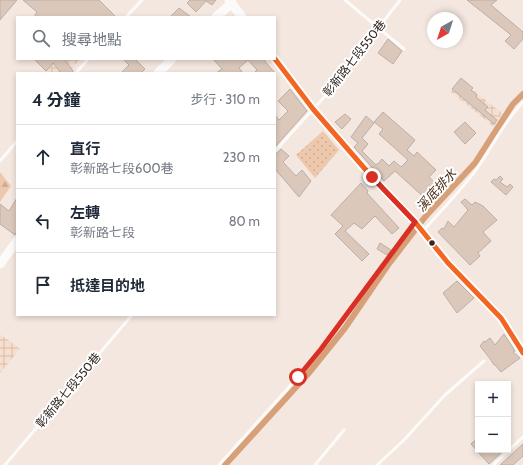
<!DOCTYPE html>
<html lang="zh-TW">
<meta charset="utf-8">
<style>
:root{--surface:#fff;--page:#f2f2f3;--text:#1f2937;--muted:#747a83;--line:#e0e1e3}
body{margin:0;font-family:Cabin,"Noto Sans TC",sans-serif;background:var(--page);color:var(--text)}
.controls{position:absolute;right:12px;bottom:12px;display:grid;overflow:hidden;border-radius:0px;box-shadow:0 2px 6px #0003}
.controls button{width:36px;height:36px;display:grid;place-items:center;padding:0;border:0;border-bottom:1px solid var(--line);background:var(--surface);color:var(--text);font:20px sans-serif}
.compass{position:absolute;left:427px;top:12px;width:36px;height:36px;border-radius:50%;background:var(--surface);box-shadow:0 2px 6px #0003;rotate:219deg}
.stop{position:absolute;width:12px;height:12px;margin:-9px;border:3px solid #d93025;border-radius:50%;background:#fff}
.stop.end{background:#d93025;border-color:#fff;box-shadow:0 1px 4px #0008}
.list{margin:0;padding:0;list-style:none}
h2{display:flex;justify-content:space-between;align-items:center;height:52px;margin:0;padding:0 16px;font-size:17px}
h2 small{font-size:13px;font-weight:400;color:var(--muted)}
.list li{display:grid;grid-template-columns:26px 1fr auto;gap:12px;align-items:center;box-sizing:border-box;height:64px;padding:0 16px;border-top:1px solid var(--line)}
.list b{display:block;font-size:15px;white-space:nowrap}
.list p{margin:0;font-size:13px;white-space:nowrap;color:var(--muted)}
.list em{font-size:13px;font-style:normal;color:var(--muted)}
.icon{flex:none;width:22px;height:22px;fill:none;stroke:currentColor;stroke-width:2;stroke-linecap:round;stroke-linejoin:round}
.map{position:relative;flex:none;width:523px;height:465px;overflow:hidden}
.search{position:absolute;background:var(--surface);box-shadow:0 2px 6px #0003;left:16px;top:16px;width:260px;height:44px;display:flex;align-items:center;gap:10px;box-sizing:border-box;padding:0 14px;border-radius:0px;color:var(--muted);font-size:15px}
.panel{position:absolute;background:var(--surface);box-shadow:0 2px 6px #0003;left:16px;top:72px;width:260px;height:244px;border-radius:0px}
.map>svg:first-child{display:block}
.industrial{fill:url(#industrial-grid)}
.grass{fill:url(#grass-dots)}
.forest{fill:url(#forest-firs)}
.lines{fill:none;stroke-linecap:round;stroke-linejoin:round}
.canal{stroke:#d7a078;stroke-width:6}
.building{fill:#dcc8ba;stroke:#baafa8}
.lane{stroke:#fdfbfa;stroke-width:3}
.secondary{stroke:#fdfbfa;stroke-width:9}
.bus-1-casing{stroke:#fff;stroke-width:8}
.bus-1{stroke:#f26522;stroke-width:5}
.route{stroke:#d93025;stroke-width:5}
.bus-dot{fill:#332922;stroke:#fff;stroke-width:1.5}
.labels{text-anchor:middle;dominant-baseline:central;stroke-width:4;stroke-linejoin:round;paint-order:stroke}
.street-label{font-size:12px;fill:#332922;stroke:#fff}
.water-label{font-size:13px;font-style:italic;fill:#492b13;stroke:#fff}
</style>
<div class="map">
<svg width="523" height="465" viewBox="0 0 523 465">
<defs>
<pattern id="industrial-grid" width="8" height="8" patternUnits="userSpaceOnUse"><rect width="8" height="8" fill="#f7decd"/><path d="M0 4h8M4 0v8" fill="none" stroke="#d4beb0"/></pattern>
<pattern id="grass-dots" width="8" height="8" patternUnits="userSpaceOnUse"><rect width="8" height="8" fill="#eec8ad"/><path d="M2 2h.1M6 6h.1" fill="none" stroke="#cdac95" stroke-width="1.8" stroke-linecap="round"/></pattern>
<pattern id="forest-firs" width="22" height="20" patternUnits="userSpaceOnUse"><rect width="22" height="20" fill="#eec8ad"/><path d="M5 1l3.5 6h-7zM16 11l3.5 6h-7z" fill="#cdac95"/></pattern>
</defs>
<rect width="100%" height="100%" fill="#f4e7df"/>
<g class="industrial">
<path d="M36 59H80L68 73H45L47 70Z"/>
<path d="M460 80 502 113 494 127 451 92Z"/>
<path d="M0 334 20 349 0 373Z"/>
</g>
<path class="grass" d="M323 131 339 150 315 178 296 155Z"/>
<path class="forest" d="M0 172 11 186 0 202Z"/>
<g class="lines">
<path class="canal" d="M225 465 308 374 345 328 388 265 425 217 475 163 513 104 523 94"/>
</g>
<g class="building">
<path d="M0 0H17L0 20Z"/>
<path d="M23 0H99L116 17H34L37 12Z"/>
<path d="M190 0H216L212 5 206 1 196 12 187 3Z"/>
<path d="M467 0H497L491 5 523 32V39L514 49 505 41 511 35Z"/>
<path d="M179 8 191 17H170Z"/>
<path d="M388 39 402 51 393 64 378 53Z"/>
<path d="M34 59H64L73 71 71 73H61L53 63 46 71Z"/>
<path d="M123 59H135L145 69 141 73H121L129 65Z"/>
<path d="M213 59H263L275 73H254L257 70 248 60 239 68 243 73H216L222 69Z"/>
<path d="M461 78 473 88 471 90 477 95 476 97 488 107 485 110 497 120 494 124 452 89Z"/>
<path d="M290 89 307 111 275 147V115L279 120 288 111 278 101Z"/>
<path d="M383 112 415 140 407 150 414 156 417 152 436 170 429 177 445 192 438 199 434 195 428 201 395 171 384 181 354 147 358 143 351 137 366 116 374 123 362 138 368 144 362 151 376 165 378 163V164L382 159 389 166 394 161 401 167 408 160 379 134 383 129 374 122Z"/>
<path d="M345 114 351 119 342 129 335 122Z"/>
<path d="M465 122 476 133 465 144 454 132Z"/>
<path d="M281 149 289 156 283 162 296 176 302 170 311 181 299 197 275 169V154L277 153Z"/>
<path d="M500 176 503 179 500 182 507 187 510 184 513 187 506 195 491 182 494 179 496 180Z"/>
<path d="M361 183 368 191 367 193 399 228 392 234 375 216 362 229 354 223 345 231 369 254 362 261 335 234 343 226 331 215Z"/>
<path d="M17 198V231L15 235 0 224V204L9 211Z"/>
<path d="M465 199 472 205 475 202 483 206 497 220 483 232 491 241 478 253 480 256 470 265 438 232 442 228 444 229 448 221 454 227 468 210 461 202Z"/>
<path d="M380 243 391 250 387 255 377 249Z"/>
<path d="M457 281 474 298 457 313 443 293Z"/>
<path d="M504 334 515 351 513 352 520 358 501 372 495 365H494L491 360 480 346 484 341 485 342 490 338 495 345Z"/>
<path d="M478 438V450H504L489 464 471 444Z"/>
<path d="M523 444V456L513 465H500Z"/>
</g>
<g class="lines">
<g class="lane">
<path d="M345 0 404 49"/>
<path d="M126 17 142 0"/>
<path d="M76 73 88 59"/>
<path d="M275 151 337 83 362 49 400 0"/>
<path d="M0 161 17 141"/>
<path d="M424 230C442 209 462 190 478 167 493 146 504 121 523 102"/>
<path d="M5 465 132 315"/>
<path d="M219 465 298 377 321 349 414 224"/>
<path d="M315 465 344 430"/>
<path d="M377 465 403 441 445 395 484 361"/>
<path d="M493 465 523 437"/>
</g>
<g class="secondary">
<path d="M229 0 242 17"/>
<path d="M216 17 232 3"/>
<path d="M275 59 313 109 372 177 415 222 448 263 501 318 523 353"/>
<path d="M158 73 172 59"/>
<path d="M0 264 17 241"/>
</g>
<defs>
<path id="bus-1" d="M275 59 313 109 372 177 415 222 448 263 501 318 523 353"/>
</defs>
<use href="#bus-1" class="bus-1-casing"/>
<use href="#bus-1" class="bus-1"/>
</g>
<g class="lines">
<path class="route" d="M298 377 321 349 415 222 372 177"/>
</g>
<circle class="bus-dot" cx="432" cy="243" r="3.5"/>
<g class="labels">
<g class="street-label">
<text transform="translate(354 58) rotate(-52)">彰新路七段550巷</text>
<text transform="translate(68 390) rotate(-50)">彰新路七段550巷</text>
</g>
<g class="water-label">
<text transform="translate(436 190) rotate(-48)">溪底排水</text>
</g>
</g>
</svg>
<div class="controls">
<button>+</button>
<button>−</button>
</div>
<svg class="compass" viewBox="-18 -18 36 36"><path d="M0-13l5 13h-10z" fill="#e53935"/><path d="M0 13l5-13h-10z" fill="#747a83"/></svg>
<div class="stop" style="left:298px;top:377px"></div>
<div class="stop end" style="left:372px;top:177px"></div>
<div class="search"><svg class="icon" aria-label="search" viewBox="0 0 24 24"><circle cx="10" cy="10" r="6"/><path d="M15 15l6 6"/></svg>搜尋地點</div>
<section class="panel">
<h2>4 分鐘<small>步行 · 310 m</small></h2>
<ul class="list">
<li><svg class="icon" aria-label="ahead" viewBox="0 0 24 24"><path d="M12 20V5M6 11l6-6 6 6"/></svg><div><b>直行</b><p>彰新路七段600巷</p></div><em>230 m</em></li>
<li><svg class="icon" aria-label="left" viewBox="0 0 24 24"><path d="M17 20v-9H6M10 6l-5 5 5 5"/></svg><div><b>左轉</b><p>彰新路七段</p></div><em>80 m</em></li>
<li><svg class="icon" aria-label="arrive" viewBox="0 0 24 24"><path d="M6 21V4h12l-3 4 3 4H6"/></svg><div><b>抵達目的地</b></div></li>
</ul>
</section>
</div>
